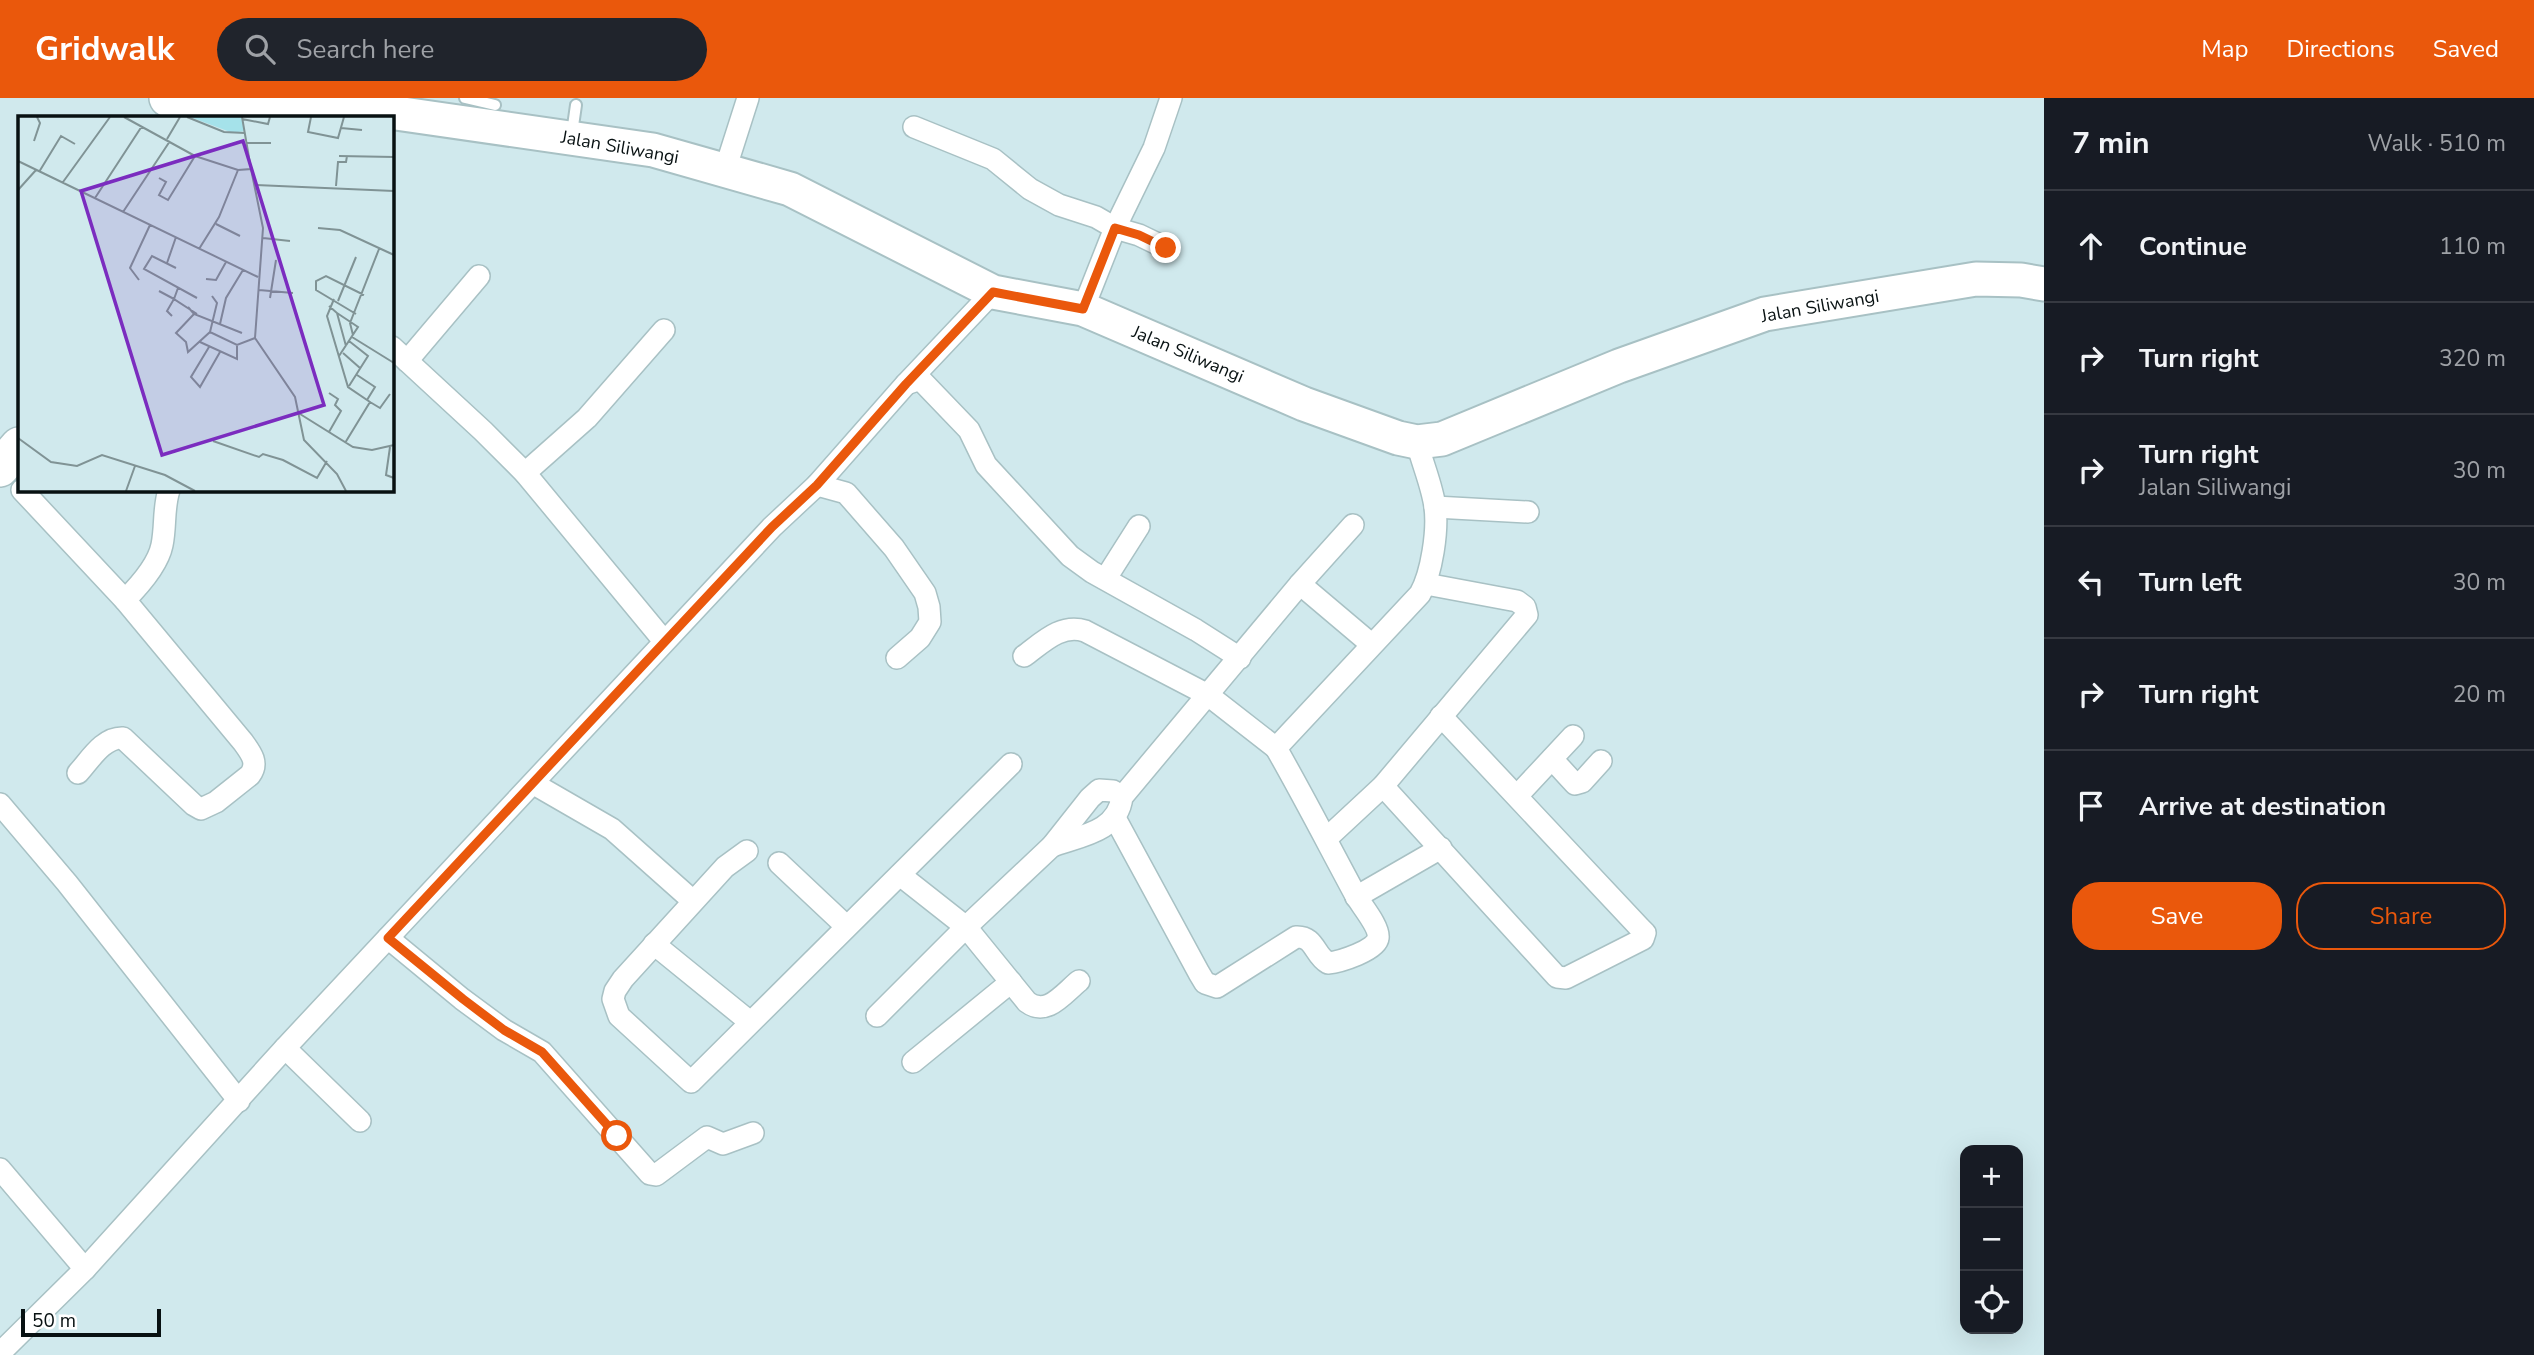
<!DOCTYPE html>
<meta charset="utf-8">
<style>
:root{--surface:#171b24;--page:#20242c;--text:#f1f3f6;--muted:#9ea1a6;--line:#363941;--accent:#ea580c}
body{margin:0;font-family:"Nunito Sans",sans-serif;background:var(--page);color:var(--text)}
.controls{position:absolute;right:21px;bottom:21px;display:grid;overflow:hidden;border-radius:14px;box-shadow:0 7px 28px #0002}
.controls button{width:63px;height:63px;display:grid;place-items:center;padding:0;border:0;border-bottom:2px solid var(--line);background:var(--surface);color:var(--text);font:35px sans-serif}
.scale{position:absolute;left:21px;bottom:18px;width:140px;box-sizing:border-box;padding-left:7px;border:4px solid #081112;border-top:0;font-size:19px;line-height:24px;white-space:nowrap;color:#081112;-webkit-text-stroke:5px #fff;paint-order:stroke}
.stop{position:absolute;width:21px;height:21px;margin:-16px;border:5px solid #ea580c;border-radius:50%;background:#fff}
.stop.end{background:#ea580c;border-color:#fff;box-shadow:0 2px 7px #0008}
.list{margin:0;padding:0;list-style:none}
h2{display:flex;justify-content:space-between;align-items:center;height:91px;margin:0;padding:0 28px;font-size:30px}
h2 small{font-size:23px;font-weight:400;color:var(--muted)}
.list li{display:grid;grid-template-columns:46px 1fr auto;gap:21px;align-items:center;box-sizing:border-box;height:112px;padding:0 28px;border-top:2px solid var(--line)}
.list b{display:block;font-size:26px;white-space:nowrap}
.list p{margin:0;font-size:23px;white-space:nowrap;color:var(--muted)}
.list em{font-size:23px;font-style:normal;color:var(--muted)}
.actions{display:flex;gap:14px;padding:21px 28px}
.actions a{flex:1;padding:16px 0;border:2px solid var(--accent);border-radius:28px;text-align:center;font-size:24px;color:var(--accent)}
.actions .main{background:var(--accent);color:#fff}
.icon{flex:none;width:38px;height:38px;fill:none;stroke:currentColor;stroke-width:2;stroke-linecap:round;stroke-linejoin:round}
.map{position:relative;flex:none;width:2044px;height:1257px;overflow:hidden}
header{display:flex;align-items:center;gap:42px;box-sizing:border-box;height:98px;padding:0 35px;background:var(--accent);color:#fff}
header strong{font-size:33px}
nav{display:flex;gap:38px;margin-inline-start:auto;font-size:24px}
.search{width:490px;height:63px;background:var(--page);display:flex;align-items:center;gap:18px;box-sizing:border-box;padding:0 24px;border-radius:38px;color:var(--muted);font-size:26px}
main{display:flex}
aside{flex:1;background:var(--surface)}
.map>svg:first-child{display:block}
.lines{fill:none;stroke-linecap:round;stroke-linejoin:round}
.service-casing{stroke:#a8c1c4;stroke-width:14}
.minor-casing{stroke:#a8c1c4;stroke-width:24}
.primary-casing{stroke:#a8c1c4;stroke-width:37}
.trunk-casing{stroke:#a8c1c4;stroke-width:40}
.service{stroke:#fff;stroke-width:10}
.minor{stroke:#fff;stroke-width:21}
.primary{stroke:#fff;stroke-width:33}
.trunk{stroke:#fff;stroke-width:37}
.route{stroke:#ea580c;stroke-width:9}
.labels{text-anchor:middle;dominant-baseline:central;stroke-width:7;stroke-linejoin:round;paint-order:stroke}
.street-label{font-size:18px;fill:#081112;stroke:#fff}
.inset-road{fill:none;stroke:#809395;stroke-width:2}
.view{fill:#7b2cbf;fill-opacity:0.15;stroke:#7b2cbf;stroke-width:3.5}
.inset-edge{fill:none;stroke:#081112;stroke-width:3.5}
</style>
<header>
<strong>Gridwalk</strong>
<div class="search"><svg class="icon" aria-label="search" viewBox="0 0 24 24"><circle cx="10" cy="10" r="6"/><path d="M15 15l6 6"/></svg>Search here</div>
<nav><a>Map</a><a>Directions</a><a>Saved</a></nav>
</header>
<main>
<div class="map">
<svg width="2044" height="1257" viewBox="0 0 2044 1257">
<rect width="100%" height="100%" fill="#d0e9ed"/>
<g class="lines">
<defs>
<g id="service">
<path d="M465 0 495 7"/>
<path d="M572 35 576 7"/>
</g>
<g id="minor">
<path d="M914 29 993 61 1030 91 1059 107 1096 119 1115 130 1139 137 1166 150"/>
<path d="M725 72 748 0"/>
<path d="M1083 211 1115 130 1154 50 1171 0"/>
<path d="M392 249 483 333 525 375 664 543"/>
<path d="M407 263 479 178"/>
<path d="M906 286 920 281 969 332 986 367 1070 458 1092 474 1196 532 1240 560"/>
<path d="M525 375 587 320 664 232"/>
<path d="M817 387 846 395 894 450 925 495 929 509 930 524 920 540 897 560"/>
<path d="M22 392 125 502 243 644C251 655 259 665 250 677L216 704 201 711 194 707 123 640C103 639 90 662 78 675"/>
<path d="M1435 409 1528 414"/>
<path d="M1106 480 1139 428"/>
<path d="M1300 486 1371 546"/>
<path d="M125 502C139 488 158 467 162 447 166 428 163 411 169 392"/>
<path d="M1024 558C1042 545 1061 525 1085 533L1208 597 1276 650"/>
<path d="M1552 661 1575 686 1582 684 1601 663"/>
<path d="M534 686 612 731 693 803"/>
<path d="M1383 688 1557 879 1566 880 1643 841 1645 835 1640 830 1441 618"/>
<path d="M1517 698 1573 638"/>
<path d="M0 706 67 785 239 1003"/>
<path d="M1115 720 1199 875 1205 885 1217 889 1296 839C1315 838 1314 857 1328 865 1340 864 1377 852 1378 840 1380 829 1361 807 1356 798 1329 748 1304 699 1276 650L1420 496C1432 475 1438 432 1435 409 1432 387 1422 365 1417 344"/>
<path d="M1327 740 1383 688 1527 517 1525 509 1517 503 1426 486"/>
<path d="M1052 748C1080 738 1118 734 1122 699L1300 486 1353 427"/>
<path d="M747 753 725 769 623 881 615 893 613 901 619 918 691 984 1011 666"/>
<path d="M779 765 846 828"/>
<path d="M900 777 966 829 1052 748 1090 700 1099 692 1113 693 1122 699"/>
<path d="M1356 799 1441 750"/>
<path d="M388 840 462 901 504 932 542 954 650 1076 656 1077 707 1039 723 1046 753 1035"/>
<path d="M654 846 750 924"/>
<path d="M877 918 966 829 1027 904C1047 919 1063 896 1079 883"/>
<path d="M285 950 360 1023"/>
<path d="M913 964 1011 884"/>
<path d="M0 1071 85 1171"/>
<path d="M0 1255 85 1171 285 950 772 429 817 387 906 286 993 194"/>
</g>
<path id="primary" d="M217 5 333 6 653 52 790 91 993 194 1083 211 1304 306 1398 340 1417 344 1442 341 1619 268 1765 216 1976 181 2021 182 2044 186"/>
<g id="trunk">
<path d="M168 0 217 5 214 19"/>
<path d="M0 370 19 348"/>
</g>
</defs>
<use href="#service" class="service-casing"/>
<use href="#minor" class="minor-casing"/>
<use href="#primary" class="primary-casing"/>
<use href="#trunk" class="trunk-casing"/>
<use href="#service" class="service"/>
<use href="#minor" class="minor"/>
<use href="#primary" class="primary"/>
<use href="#trunk" class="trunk"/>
</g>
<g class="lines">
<path class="route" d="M617 1038 542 954 504 932 463 901 388 840 772 429 817 387 906 286 993 194 1083 211 1115 130 1139 137 1166 150"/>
</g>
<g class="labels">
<g class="street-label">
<text transform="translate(620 49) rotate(10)">Jalan Siliwangi</text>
<text transform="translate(1820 208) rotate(-10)">Jalan Siliwangi</text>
<text transform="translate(1188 256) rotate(23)">Jalan Siliwangi</text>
</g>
</g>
<g transform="translate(18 18)">
<rect width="376" height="376" fill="#d0e9ed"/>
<path d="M172 1H223L226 15 215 17Z" fill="#a5e2ea"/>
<path class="inset-road" d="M106 1 177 40 220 54 233 53 224 1M169 1 206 16 227 17M293 1 290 16 320 22 326 1M224 3 250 8 252 1M323 12 344 14M149 23 162 1M16 25 22 7 19 1M228 27H253M321 40 376 41M0 45 240 161M233 53 245 112 237 222 277 281 286 324 319 358 328 375M21 56 43 20 57 28M141 62 148 66 141 79 150 84 177 40M45 66 92 1M238 69 376 75M318 70 320 46H328L329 40M0 74 18 54M77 82 124 10M105 96 152 25M198 108 222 120M300 112 322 114 376 139M245 122 272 125M181 133 201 101 220 54M149 147 158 121M158 152 134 140 126 153 179 182M188 163 198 164 208 146M121 164 112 152 132 109M160 172 156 183 179 198M241 174 275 177M141 175 156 183 149 195 154 200M252 182 258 144M316 183 309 200 330 271 352 286 327 327M320 185 338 141M311 190 319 197 328 230M170 191 176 198 224 217M319 197 340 211 321 240M176 198 158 217 168 226 170 236 192 216 219 229 237 222M338 198 298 174V165L308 160 346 179M202 208 208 182 225 154M192 216 199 187 194 180M335 219 332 207 361 133M334 221 376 247M182 226 219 243V229M191 231 173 261 182 271 202 236M325 237 342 252M339 259 357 271 349 284M331 270 350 240 331 225M311 277 320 283 317 289 323 295 311 316M352 286 362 292 372 278M282 298 335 331 354 334 376 329M0 322 33 346 59 350 84 339 147 359 177 375M195 325 241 341 245 338 265 344 299 362 309 345M372 331 368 359 376 362M108 375 117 350"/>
<path class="view" d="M225 25 306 289 144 339 63 75Z"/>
<rect width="376" height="376" class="inset-edge"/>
</g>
</svg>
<div class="controls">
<button>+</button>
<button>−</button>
<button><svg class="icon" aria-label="locate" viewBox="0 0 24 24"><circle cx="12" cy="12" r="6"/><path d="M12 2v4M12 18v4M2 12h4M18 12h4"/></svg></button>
</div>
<div class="scale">50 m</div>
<div class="stop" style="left:617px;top:1038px"></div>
<div class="stop end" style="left:1166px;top:150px"></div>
</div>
<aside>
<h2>7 min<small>Walk · 510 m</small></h2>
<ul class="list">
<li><svg class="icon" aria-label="ahead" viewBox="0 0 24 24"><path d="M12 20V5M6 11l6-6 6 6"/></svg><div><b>Continue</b></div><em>110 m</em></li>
<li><svg class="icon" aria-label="right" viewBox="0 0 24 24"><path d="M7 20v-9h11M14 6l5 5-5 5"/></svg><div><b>Turn right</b></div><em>320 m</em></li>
<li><svg class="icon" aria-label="right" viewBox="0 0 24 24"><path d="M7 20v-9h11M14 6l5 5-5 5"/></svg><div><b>Turn right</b><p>Jalan Siliwangi</p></div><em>30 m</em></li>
<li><svg class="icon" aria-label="left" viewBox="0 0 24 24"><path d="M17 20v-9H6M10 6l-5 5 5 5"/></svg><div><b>Turn left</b></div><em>30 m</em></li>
<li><svg class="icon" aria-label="right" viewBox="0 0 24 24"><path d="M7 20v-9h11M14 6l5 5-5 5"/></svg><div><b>Turn right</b></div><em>20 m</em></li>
<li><svg class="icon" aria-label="arrive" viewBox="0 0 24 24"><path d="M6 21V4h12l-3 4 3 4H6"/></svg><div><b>Arrive at destination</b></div></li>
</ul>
<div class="actions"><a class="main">Save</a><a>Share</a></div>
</aside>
</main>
